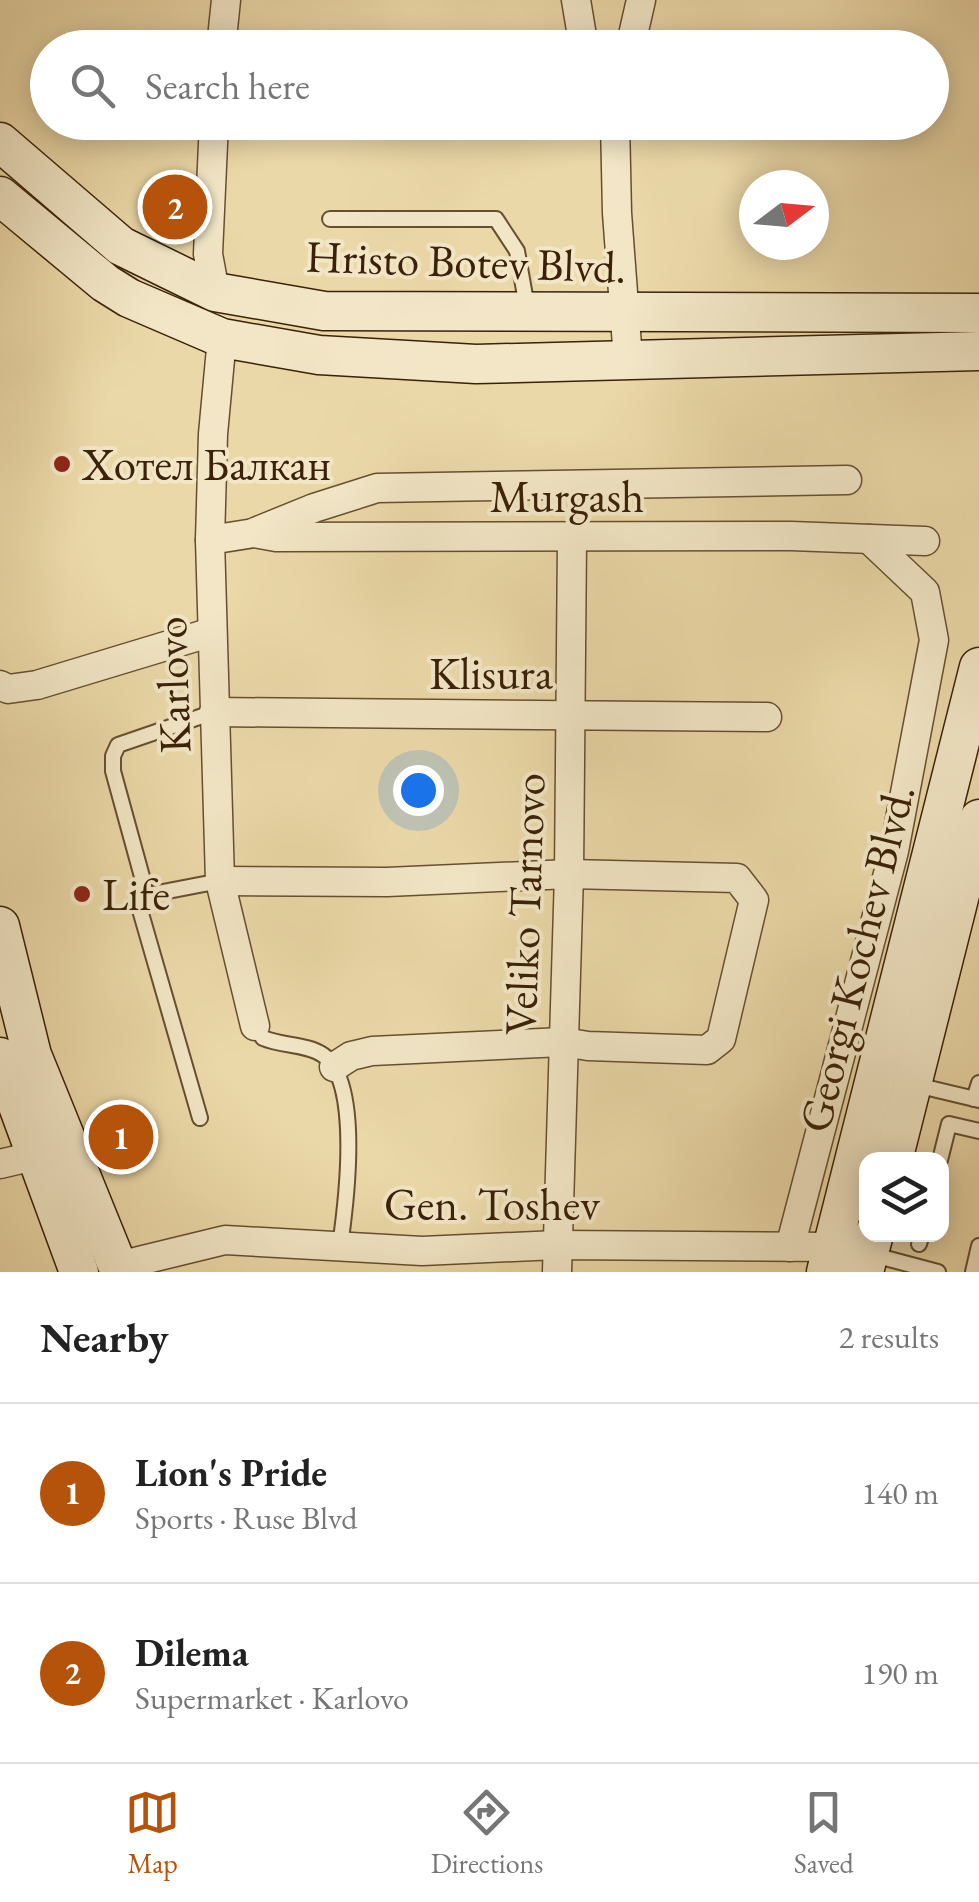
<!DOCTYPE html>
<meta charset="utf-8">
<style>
:root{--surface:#fff;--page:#f6f6f6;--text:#222;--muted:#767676;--line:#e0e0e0;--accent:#b45309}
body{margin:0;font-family:"EB Garamond",serif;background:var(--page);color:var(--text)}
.controls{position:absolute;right:30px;bottom:30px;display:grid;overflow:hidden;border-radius:20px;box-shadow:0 5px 25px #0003}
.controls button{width:90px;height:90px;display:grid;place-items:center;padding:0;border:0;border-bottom:2px solid var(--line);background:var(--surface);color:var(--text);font:50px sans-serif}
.compass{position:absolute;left:739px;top:170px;width:90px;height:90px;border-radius:50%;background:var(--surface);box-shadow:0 5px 25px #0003;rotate:74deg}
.you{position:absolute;left:418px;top:790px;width:35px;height:35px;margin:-25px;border:8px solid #fff;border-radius:50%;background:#1a73e8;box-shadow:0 0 0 15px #1a73e833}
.badge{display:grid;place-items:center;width:65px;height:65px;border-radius:50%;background:var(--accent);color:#fff;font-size:32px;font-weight:700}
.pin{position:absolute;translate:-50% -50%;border:5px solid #fff;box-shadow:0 2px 10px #0006}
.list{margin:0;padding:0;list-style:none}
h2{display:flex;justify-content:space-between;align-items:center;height:130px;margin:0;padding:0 40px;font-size:42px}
h2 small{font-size:32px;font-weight:400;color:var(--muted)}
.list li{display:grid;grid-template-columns:65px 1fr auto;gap:30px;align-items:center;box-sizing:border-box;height:180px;padding:0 40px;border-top:2px solid var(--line)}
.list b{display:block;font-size:38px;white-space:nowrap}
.list p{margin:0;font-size:32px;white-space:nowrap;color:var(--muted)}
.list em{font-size:32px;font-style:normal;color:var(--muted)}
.icon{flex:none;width:55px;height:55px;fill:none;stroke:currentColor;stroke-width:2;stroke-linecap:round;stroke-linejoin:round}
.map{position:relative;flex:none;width:979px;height:1272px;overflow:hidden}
.search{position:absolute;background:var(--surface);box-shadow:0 5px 25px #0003;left:30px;right:30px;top:30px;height:110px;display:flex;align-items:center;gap:25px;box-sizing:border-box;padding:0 35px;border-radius:55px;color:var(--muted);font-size:38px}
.sheet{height:490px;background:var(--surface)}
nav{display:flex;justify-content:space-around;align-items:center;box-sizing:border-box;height:140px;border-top:2px solid var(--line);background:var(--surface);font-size:28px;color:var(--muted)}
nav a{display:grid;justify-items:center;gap:5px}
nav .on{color:var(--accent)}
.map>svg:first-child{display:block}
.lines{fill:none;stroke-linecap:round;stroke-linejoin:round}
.service-casing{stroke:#664f30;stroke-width:18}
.minor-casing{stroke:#664f30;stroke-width:31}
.secondary-casing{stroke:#3a2108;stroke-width:41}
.service{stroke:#f2e6c6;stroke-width:14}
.minor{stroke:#f2e6c6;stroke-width:28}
.secondary{stroke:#f2e6c6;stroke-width:38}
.poi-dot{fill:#8f2418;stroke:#f2e6c6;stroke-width:4}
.labels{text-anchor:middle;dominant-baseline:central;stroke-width:8;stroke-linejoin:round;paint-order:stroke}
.street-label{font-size:45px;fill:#3a2108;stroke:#f2e6c6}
.poi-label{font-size:45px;fill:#3a2108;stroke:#f2e6c6;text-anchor:start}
</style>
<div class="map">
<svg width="979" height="1272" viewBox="0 0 979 1272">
<rect width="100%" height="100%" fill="#ebd8a8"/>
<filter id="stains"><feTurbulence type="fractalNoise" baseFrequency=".002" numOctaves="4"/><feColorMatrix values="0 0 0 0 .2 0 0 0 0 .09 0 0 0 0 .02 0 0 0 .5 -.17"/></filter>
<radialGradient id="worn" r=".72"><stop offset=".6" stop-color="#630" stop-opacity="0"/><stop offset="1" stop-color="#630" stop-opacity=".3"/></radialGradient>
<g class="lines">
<defs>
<g id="service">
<path d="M330 219H496L517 251 527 307"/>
<path d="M142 896 220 881"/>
<path d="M255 1026 263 1038C282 1046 307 1044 323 1055 362 1082 346 1204 340 1246"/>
<path d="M912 1084 979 1100"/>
<path d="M974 1099 979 1083"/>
<path d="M200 1118 140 910 144 884 113 771V756L118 745 214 712"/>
<path d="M940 1160 949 1124 979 1131"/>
<path d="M919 1244 922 1234"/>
<path d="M870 1254 938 1272"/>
<path d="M973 1272 979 1246"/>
</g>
<g id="minor">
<path d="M576 0 584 48"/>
<path d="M221 48 226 0"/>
<path d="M630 48 641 0"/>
<path d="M214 122 208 254 215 292"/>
<path d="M615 122 617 213 628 359"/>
<path d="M222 338 213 434 210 540 220 881 255 1026"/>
<path d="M255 532 314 508 377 488 847 480"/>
<path d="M210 540 254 533 276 537 791 536 925 541"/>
<path d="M0 685 8 689 37 685 212 632"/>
<path d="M214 712 767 717"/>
<path d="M220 881 387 882 569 874 737 878 754 900 721 1039 707 1050 588 1046 563 1042 372 1051 351 1056 334 1067"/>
<path d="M0 1164 34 1156"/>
<path d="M790 1247 894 851 934 640 925 592 869 539"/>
<path d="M118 1266 225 1240 422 1251 557 1245 832 1247 848 1250"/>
<path d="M557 1272 569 874 572 539"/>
</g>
<g id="secondary">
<path d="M0 142 121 246 215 292 324 311 979 313"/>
<path d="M0 196 105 283 129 298 222 338 319 355 476 364 979 351"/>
<path d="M0 926 32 1055 120 1272"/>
<path d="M0 1057 79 1272"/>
<path d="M893 1160 979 819"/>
<path d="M826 1272 979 667"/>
<path d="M864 1272 874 1234"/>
</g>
</defs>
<use href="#service" class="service-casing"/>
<use href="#minor" class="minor-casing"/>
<use href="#secondary" class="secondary-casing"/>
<use href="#service" class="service"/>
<use href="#minor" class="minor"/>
<use href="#secondary" class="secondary"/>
</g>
<g class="poi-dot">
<circle cx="62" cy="464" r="10"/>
<circle cx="82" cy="894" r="10"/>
</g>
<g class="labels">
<g class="street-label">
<text transform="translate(466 261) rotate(2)">Hristo Botev Blvd.</text>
<text x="567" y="496">Murgash</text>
<text x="491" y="673">Klisura</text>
<text transform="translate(172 685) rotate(-92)">Karlovo</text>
<text transform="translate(524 904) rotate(-88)">Veliko Tarnovo</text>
<text transform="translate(856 958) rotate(-76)">Georgi Kochev Blvd.</text>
<text x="492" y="1204">Gen. Toshev</text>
</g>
<g class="poi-label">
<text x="82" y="464">Хотел Балкан</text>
<text x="102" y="894">Life</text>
</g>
</g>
<rect width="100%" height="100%" filter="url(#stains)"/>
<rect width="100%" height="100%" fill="url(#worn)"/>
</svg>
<div class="controls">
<button><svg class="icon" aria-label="layers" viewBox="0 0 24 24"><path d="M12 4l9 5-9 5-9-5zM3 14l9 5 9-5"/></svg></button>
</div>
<svg class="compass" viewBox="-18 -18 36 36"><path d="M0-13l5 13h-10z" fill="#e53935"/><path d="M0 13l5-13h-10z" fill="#767676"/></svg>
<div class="you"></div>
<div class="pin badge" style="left:121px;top:1137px">1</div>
<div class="pin badge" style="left:175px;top:207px">2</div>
<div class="search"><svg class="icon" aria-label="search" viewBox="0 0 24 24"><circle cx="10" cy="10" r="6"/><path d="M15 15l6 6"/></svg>Search here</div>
</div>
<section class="sheet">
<h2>Nearby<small>2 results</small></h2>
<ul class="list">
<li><span class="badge">1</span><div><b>Lion's Pride</b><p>Sports · Ruse Blvd</p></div><em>140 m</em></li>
<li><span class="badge">2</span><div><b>Dilema</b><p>Supermarket · Karlovo</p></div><em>190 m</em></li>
</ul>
</section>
<nav>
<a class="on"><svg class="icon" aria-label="map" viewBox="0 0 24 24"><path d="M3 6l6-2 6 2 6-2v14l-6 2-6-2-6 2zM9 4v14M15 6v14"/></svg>Map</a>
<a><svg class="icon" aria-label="directions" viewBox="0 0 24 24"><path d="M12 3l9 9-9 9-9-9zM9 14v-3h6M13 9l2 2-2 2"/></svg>Directions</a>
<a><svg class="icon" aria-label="saved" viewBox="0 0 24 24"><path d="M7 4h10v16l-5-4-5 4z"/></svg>Saved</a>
</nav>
